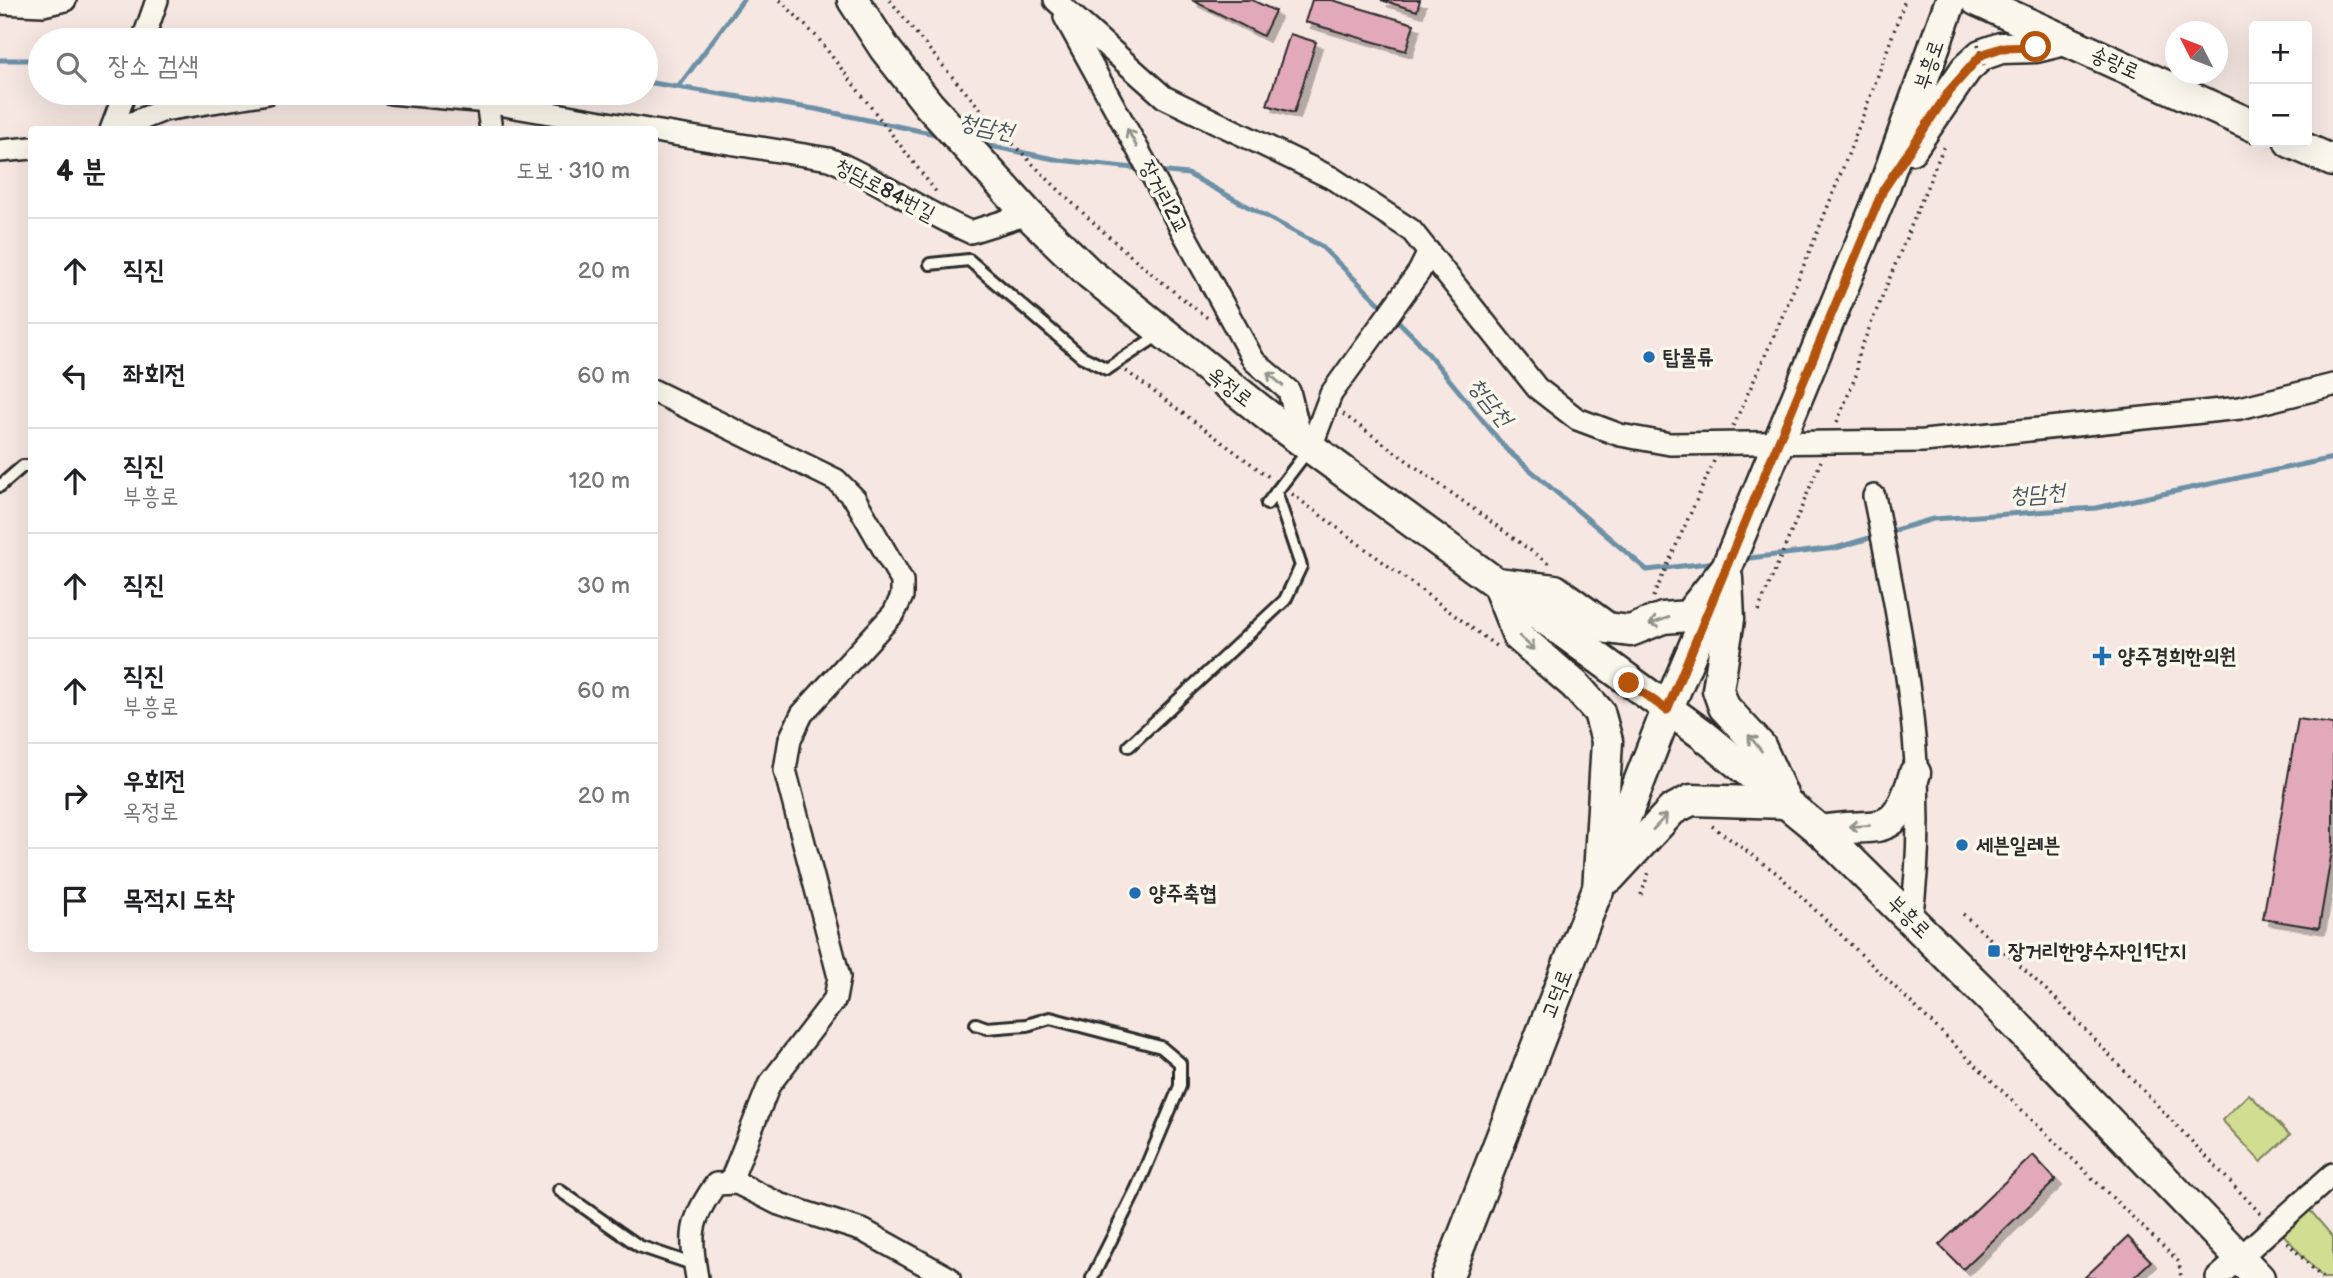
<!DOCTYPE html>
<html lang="ko">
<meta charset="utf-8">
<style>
:root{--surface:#fff;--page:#f2f2f2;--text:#202124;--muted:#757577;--line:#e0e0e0}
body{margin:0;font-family:"Balsamiq Sans","Poor Story",sans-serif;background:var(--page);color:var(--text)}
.controls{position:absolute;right:21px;top:21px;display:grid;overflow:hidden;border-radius:7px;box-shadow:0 7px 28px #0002}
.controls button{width:63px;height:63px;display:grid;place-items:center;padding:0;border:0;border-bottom:2px solid var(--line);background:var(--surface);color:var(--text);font:35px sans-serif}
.compass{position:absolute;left:2165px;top:21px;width:63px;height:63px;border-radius:50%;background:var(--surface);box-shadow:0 7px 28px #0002;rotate:312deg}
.stop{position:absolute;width:21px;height:21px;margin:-16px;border:5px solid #b45309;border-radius:50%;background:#fff}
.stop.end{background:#b45309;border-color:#fff;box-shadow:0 2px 7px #0008}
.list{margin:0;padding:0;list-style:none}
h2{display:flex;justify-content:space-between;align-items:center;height:91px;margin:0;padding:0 28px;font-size:30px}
h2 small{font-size:23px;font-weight:400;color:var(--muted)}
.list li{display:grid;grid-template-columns:46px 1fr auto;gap:21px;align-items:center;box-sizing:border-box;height:105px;padding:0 28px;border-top:2px solid var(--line)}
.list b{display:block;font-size:26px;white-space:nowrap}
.list p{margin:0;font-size:23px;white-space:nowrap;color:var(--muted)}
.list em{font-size:23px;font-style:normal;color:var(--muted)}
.icon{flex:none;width:38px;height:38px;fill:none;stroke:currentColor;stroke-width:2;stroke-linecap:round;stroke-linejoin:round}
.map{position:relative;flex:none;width:2333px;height:1278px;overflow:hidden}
.search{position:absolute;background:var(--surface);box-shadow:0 7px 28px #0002;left:28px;top:28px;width:630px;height:77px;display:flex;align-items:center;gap:18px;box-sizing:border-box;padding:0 24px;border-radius:38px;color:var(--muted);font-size:26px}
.panel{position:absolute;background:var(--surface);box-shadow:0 7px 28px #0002;left:28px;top:126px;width:630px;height:826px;border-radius:7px}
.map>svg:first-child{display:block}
.green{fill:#d1dd90;stroke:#7e845e;stroke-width:2}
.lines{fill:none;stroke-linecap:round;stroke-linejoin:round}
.stream{stroke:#6c90a6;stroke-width:5}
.building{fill:#e2a9ba;stroke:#2b2b2b;stroke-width:2;filter:url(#shadow)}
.lane-casing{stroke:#2b2b2b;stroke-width:16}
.street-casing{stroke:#2b2b2b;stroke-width:26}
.secondary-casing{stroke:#2b2b2b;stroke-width:35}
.path{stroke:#2b2b2b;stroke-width:3.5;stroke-dasharray:2 5;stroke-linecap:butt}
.lane{stroke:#fbf7ec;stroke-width:10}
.street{stroke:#fbf7ec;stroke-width:21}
.secondary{stroke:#fbf7ec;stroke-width:30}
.path-bridge{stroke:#2b2b2b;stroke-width:3.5;stroke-dasharray:2 5;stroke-linecap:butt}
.oneway{stroke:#93918c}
.route{stroke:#b45309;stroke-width:9}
.poi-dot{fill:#1f6fb2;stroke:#fbf7ec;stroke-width:2.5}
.labels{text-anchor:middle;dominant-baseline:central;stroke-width:7;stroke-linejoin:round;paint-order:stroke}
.street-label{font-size:21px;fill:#2b2b2b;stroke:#fbf7ec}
.poi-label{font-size:21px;font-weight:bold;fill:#2b2b2b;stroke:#fbf7ec;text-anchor:start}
.water-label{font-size:23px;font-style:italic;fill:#46555e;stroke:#fbf7ec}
</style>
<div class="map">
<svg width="2333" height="1278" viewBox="0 0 2333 1278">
<defs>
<filter id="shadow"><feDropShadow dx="6" dy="6" stdDeviation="0" flood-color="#0004"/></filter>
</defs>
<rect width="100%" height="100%" fill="#f6e7e2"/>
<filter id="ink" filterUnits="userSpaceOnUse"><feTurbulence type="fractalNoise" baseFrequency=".0143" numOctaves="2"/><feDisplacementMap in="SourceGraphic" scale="14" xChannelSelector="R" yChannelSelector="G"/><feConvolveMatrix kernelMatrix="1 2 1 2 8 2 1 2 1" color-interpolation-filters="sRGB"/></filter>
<g filter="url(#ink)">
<g class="green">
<path d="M2249 1094 2290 1135 2261 1162 2222 1120Z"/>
<path d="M2309 1209 2333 1237V1278H2323L2280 1231Z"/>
</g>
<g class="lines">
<g class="stream">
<path d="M0 60H40"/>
<path d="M646 82 815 109 940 135"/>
<path d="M679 86 743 0"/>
<path d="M980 144 1059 160 1143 169"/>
<path d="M1157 171 1188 174 1321 246 1386 310"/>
<path d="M1393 316 1417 340 1507 450 1647 570 1717 562"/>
<path d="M1885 533 1933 519 2096 508 2333 458"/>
<path d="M1741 559 1836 548 1876 536"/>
</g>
</g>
<g class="building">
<path d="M1192 0H1252L1275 11 1263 36Z"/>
<path d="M1312 0H1332L1414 24 1406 51 1305 22Z"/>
<path d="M1381 0H1420L1417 11Z"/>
<path d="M1290 34 1316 42 1294 113 1267 105Z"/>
<path d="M2298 719 2333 724V845L2319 928 2263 919Z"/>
<path d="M2033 1155 2056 1180 1963 1269 1939 1245Z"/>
<path d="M2128 1237 2151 1261 2133 1278H2084Z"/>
</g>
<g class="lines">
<defs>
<g id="lane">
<path d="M930 264 969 260 1081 356 1107 369 1160 334"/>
<path d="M0 486 23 466H32"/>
<path d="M1267 504 1309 449"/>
<path d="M1129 746 1285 600 1301 566 1276 492"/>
<path d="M976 1024 987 1028 1027 1025 1050 1018 1161 1047 1180 1063V1086L1137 1188 1092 1278"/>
<path d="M559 1190 639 1246 692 1264"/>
</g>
<g id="street">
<path d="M1055 0 1164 97 1332 178 1411 230 1537 388 1577 419 1620 435 1670 444 1924 441 2240 408 2333 385"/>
<path d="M0 3 43 5 65 0"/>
<path d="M1065 17 1254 361 1289 391 1301 439"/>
<path d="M143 40 157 0"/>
<path d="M391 93 487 102 648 130"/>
<path d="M487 102 491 130"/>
<path d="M111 130 125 93"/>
<path d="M115 130 164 110 268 93"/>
<path d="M654 131 829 159C878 179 921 211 970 232L1028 214"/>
<path d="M0 151 32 148"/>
<path d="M654 391 836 480 855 499 902 581V596L894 613 802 714 790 739 785 770 839 977 835 999 769 1085 730 1183"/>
<path d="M1311 447 1331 394 1419 272 1429 252"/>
<path d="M1874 496C1902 634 1932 779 1911 919"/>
<path d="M697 1278C690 1236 689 1221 716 1184L737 1183 779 1204 864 1231 949 1278"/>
<path d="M2217 1278 2333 1174"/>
</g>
<g id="secondary">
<path d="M853 0 885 49 929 105 1028 214 1089 273 1273 420 1701 733 1824 834 1996 1004 2259 1278"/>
<path d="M1976 0 2254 126"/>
<path d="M2290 142 2333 161"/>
<path d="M1911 149 1966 69 1981 55 2001 48 2036 47 2065 40"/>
<path d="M1820 831C1882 821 1894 843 1915 773"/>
<path d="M1610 877 1672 810 1691 800 1786 803 1760 746 1724 707 1718 690 1729 619 1727 578"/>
<path d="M1598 891 1607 741 1599 712 1575 685 1518 636 1497 583 1555 590 1607 628 1630 631 1663 618 1688 616 1727 567 1883 190 1951 0"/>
<path d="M1447 1278 1667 710 1715 597"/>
</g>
</defs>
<use href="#lane" class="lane-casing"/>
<use href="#street" class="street-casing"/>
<use href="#secondary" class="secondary-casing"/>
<g class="path">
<path d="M780 0 817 37 937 193"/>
<path d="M890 0C981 119 1089 228 1209 319"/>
<path d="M1126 371 1269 477"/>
<path d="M1343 414 1549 564"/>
<path d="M1837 422 1857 373V358L1945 143"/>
<path d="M1733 426C1798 287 1854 145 1905 0"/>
<path d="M1292 494 1496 646"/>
<path d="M1653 597 1714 461"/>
<path d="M1758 611 1821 461"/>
<path d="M1712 826 1778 874 2179 1262 2181 1278"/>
<path d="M1641 895 1649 872"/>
<path d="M1963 914 2055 998 2260 1213"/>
<path d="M2287 1242 2322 1278"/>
</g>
<use href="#lane" class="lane"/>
<use href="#street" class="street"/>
<use href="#secondary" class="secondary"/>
<path class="path-bridge" d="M1978 44 1984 65"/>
</g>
<defs><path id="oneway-shaft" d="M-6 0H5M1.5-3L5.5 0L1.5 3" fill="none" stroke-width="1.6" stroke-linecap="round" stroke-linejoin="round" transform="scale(1.75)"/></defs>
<g class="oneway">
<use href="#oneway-shaft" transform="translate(1132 138) rotate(-118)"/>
<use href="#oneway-shaft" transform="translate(1275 379) rotate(-139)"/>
<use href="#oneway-shaft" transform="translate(1659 621) rotate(160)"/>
<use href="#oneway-shaft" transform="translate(1527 643) rotate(42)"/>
<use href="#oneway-shaft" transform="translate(1755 743) rotate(-129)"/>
<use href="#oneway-shaft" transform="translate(1660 822) rotate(-47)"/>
<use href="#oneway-shaft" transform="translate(1859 826) rotate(178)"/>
</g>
</g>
<g class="lines" filter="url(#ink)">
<path class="route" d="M1629 683 1667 710 1883 190 1950 90 1981 55 2001 48 2036 47"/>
</g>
<g class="poi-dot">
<circle cx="1649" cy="357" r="7"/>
<path d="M2098.5 645.5h7v7h7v7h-7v7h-7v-7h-7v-7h7z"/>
<circle cx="1962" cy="845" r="7"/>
<circle cx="1135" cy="893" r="7"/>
<rect x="1987" y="944" width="14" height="14" rx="3.5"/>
</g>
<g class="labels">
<g class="street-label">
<text transform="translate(2115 63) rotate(24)">송랑로</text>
<text transform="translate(1929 65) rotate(-71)">부흥로</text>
<text transform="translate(885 190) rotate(28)">청담로84번길</text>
<text transform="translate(1164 197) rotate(62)">장거리2교</text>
<text transform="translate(1230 387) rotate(38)">옥정로</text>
<text transform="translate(1909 917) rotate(45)">부흥로</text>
<text transform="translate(1557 994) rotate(-69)">고덕로</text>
</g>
<g class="poi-label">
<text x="1663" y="357">탑물류</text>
<text x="2118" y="656">양주경희한의원</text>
<text x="1976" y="845">세븐일레븐</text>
<text x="1149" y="893">양주축협</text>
<text x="2008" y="951">장거리한양수자인1단지</text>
</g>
<g class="water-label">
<text transform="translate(986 127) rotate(12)">청담천</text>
<text transform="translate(1490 402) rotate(51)">청담천</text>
<text transform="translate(2037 494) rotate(-4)">청담천</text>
</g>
</g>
</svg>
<div class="controls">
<button>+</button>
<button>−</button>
</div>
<svg class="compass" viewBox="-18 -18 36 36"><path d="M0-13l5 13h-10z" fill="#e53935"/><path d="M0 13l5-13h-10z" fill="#757577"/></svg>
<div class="stop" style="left:2036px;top:47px"></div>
<div class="stop end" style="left:1629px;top:683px"></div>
<div class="search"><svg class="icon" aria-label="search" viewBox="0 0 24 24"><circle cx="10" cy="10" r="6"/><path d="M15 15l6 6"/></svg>장소 검색</div>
<section class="panel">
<h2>4 분<small>도보 · 310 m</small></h2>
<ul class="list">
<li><svg class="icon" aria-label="ahead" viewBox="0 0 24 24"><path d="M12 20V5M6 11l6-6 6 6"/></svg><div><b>직진</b></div><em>20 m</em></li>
<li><svg class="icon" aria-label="left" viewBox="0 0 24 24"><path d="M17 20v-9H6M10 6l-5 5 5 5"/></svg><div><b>좌회전</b></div><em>60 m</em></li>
<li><svg class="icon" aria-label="ahead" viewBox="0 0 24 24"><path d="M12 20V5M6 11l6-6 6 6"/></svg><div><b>직진</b><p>부흥로</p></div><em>120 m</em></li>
<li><svg class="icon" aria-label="ahead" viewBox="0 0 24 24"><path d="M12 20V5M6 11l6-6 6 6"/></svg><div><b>직진</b></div><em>30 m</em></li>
<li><svg class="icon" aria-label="ahead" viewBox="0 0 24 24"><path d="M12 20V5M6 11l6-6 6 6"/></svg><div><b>직진</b><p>부흥로</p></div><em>60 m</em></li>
<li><svg class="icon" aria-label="right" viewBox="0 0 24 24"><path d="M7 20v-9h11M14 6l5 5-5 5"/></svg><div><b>우회전</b><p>옥정로</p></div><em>20 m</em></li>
<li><svg class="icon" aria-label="arrive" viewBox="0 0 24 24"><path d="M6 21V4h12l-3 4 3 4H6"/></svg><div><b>목적지 도착</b></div></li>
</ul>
</section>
</div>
